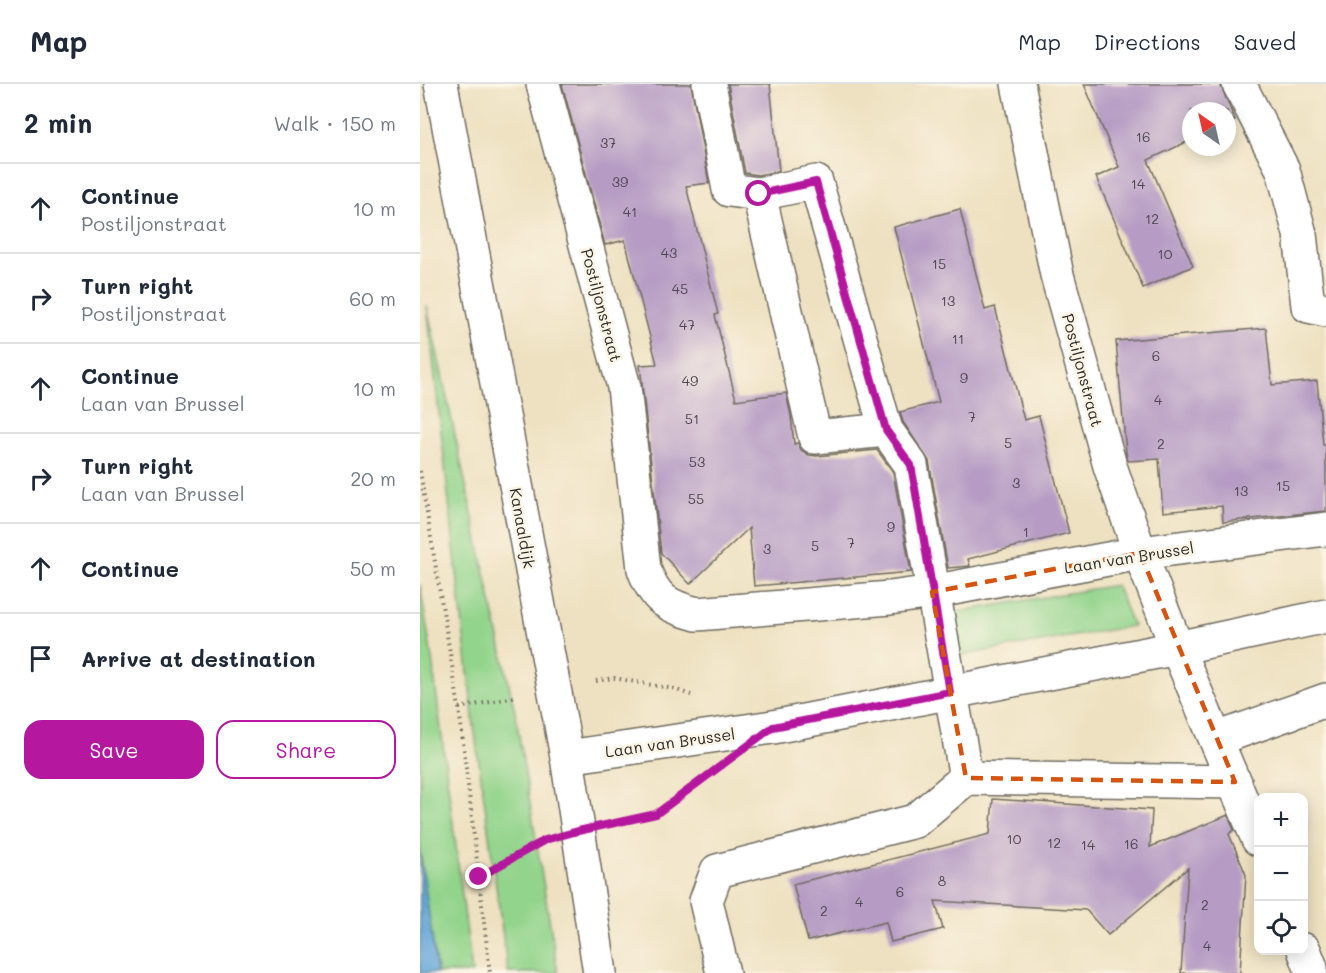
<!DOCTYPE html>
<meta charset="utf-8">
<style>
:root{--surface:#fff;--page:#f6f6f7;--text:#1f2937;--muted:#747a83;--line:#e0e1e3;--accent:#b5179e}
body{margin:0;font-family:Mali,sans-serif;background:var(--page);color:var(--text)}
.controls{position:absolute;right:18px;bottom:18px;display:grid;overflow:hidden;border-radius:12px;box-shadow:0 3px 15px #0003}
.controls button{width:54px;height:54px;display:grid;place-items:center;padding:0;border:0;border-bottom:2px solid var(--line);background:var(--surface);color:var(--text);font:30px sans-serif}
.compass{position:absolute;left:762px;top:18px;width:54px;height:54px;border-radius:50%;background:var(--surface);box-shadow:0 3px 15px #0003;rotate:326deg}
.stop{position:absolute;width:18px;height:18px;margin:-14px;border:4px solid #b5179e;border-radius:50%;background:#fff}
.stop.end{background:#b5179e;border-color:#fff;box-shadow:0 2px 6px #0008}
.list{margin:0;padding:0;list-style:none}
h2{display:flex;justify-content:space-between;align-items:center;height:78px;margin:0;padding:0 24px;font-size:26px}
h2 small{font-size:20px;font-weight:400;color:var(--muted)}
.list li{display:grid;grid-template-columns:39px 1fr auto;gap:18px;align-items:center;box-sizing:border-box;height:90px;padding:0 24px;border-top:2px solid var(--line)}
.list b{display:block;font-size:22px;white-space:nowrap}
.list p{margin:0;font-size:20px;white-space:nowrap;color:var(--muted)}
.list em{font-size:20px;font-style:normal;color:var(--muted)}
.actions{display:flex;gap:12px;padding:18px 24px}
.actions a{flex:1;padding:14px 0;border:2px solid var(--accent);border-radius:18px;text-align:center;font-size:21px;color:var(--accent)}
.actions .main{background:var(--accent);color:#fff}
.icon{flex:none;width:33px;height:33px;fill:none;stroke:currentColor;stroke-width:2;stroke-linecap:round;stroke-linejoin:round}
.map{position:relative;flex:none;width:906px;height:889px;overflow:hidden}
header{display:flex;align-items:center;gap:36px;box-sizing:border-box;height:84px;padding:0 30px;background:var(--surface);border-bottom:2px solid var(--line)}
header strong{font-size:28px}
nav{display:flex;gap:33px;margin-inline-start:auto;font-size:21px}
main{display:flex}
aside{flex:1;background:var(--surface)}
.map>svg:first-child{display:block}
.green{fill:#93d48c;stroke:#5f805c;stroke-width:1.5}
.water{fill:#65a7d9;stroke:#486982;stroke-width:1.5}
.building{fill:#b69cc4}
.lines{fill:none;stroke-linecap:round;stroke-linejoin:round}
.minor-casing{stroke:#6f6b60;stroke-width:36}
.path{stroke:#6f6b60;stroke-width:4;stroke-dasharray:1.5 4.5;stroke-linecap:butt}
.minor{stroke:#fff;stroke-width:33}
.route{stroke:#b5179e;stroke-width:8}
.marked{fill:none;stroke:#d5540f;stroke-width:4.5;stroke-dasharray:12 8;stroke-linejoin:round}
.labels{text-anchor:middle;dominant-baseline:central;stroke-width:5;stroke-linejoin:round;paint-order:stroke}
.number-label{font-size:14px;fill:#4e4751}
.street-label{font-size:16px;fill:#2b2b2b;stroke:#fcf5e5}
</style>
<header>
<strong>Map</strong>
<nav><a>Map</a><a>Directions</a><a>Saved</a></nav>
</header>
<main>
<aside>
<h2>2 min<small>Walk · 150 m</small></h2>
<ul class="list">
<li><svg class="icon" aria-label="ahead" viewBox="0 0 24 24"><path d="M12 20V5M6 11l6-6 6 6"/></svg><div><b>Continue</b><p>Postiljonstraat</p></div><em>10 m</em></li>
<li><svg class="icon" aria-label="right" viewBox="0 0 24 24"><path d="M7 20v-9h11M14 6l5 5-5 5"/></svg><div><b>Turn right</b><p>Postiljonstraat</p></div><em>60 m</em></li>
<li><svg class="icon" aria-label="ahead" viewBox="0 0 24 24"><path d="M12 20V5M6 11l6-6 6 6"/></svg><div><b>Continue</b><p>Laan van Brussel</p></div><em>10 m</em></li>
<li><svg class="icon" aria-label="right" viewBox="0 0 24 24"><path d="M7 20v-9h11M14 6l5 5-5 5"/></svg><div><b>Turn right</b><p>Laan van Brussel</p></div><em>20 m</em></li>
<li><svg class="icon" aria-label="ahead" viewBox="0 0 24 24"><path d="M12 20V5M6 11l6-6 6 6"/></svg><div><b>Continue</b></div><em>50 m</em></li>
<li><svg class="icon" aria-label="arrive" viewBox="0 0 24 24"><path d="M6 21V4h12l-3 4 3 4H6"/></svg><div><b>Arrive at destination</b></div></li>
</ul>
<div class="actions"><a class="main">Save</a><a>Share</a></div>
</aside>
<div class="map">
<svg width="906" height="889" viewBox="0 0 906 889">
<rect width="100%" height="100%" fill="#fcf5e5"/>
<filter id="ink" filterUnits="userSpaceOnUse"><feTurbulence type="fractalNoise" baseFrequency=".0167" numOctaves="2"/><feDisplacementMap in="SourceGraphic" scale="12" xChannelSelector="R" yChannelSelector="G"/><feConvolveMatrix kernelMatrix="1 2 1 2 8 2 1 2 1" color-interpolation-filters="sRGB"/></filter>
<filter id="wash" filterUnits="userSpaceOnUse"><feTurbulence type="fractalNoise" baseFrequency=".008" numOctaves="4" result="noise"/><feDisplacementMap in="SourceGraphic" scale="24" xChannelSelector="R" yChannelSelector="G"/><feGaussianBlur stdDeviation="1.35" result="paint"/><feColorMatrix in="noise" values="0 0 0 0 0 0 0 0 0 0 0 0 0 0 0 0 0 1.4 0 .05"/><feComposite in="paint" operator="in"/></filter>
<g filter="url(#wash)">
<rect width="100%" height="100%" fill="#eee1c1"/>
<g class="green">
<path d="M7 222 95 628 138 889H88L54 642Z"/>
<path d="M0 500 12 575 52 889H17L0 767Z"/>
<path d="M696 501 713 542 538 572 532 536 536 528Z"/>
</g>
<path class="water" d="M0 767 17 889H0Z"/>
<g id="blocks">
<g class="building">
<path d="M142 0H271L289 99 266 102 298 230 295 231 316 316 366 309 371 332 374 360 378 359 381 366 389 371 397 372 457 366 473 388 491 488 334 502 329 444 270 500 241 469 220 281 237 280 205 156 185 161Z"/>
<path d="M308 0H350L359 87 338 91 325 89Z"/>
<path d="M664 0H800L815 36 807 40V27H771V56L728 76 773 182 723 204 676 93 699 83Z"/>
<path d="M540 125 565 226 575 223 604 336 619 332 649 449 548 475 550 482 528 484 509 377 483 338 480 328 519 318 474 143Z"/>
<path d="M846 244 852 301 897 297 903 361H906V427L803 438 802 422 743 428 739 375 708 377 706 369 696 257Z"/>
<path d="M573 715 732 726 730 763 808 731 814 746 809 750 826 791 820 889H761L768 784 688 851 666 826 515 817 523 845 471 858 466 838 388 857 373 800 570 750Z"/>
</g>
</g>
</g>
<g filter="url(#ink)">
<use href="#blocks" fill-opacity="0" stroke="#6f6b60" stroke-width="1.5"/>
<g class="lines">
<defs>
<g id="minor">
<path d="M21 0 147 673 180 889"/>
<path d="M123 0 204 303 224 485C235 515 246 522 277 530L470 514 512 508 720 469 906 445"/>
<path d="M289 0 309 106 339 110 396 98 466 346 491 381 546 694"/>
<path d="M598 0 637 191 690 382 720 469 757 564 838 755"/>
<path d="M819 0 863 86 880 150 888 222 906 226"/>
<path d="M339 110 395 353 466 346"/>
<path d="M797 655 906 616"/>
<path d="M147 673 353 643 757 564 906 532"/>
<path d="M884 866 891 884V889"/>
<path d="M303 889 286 817 297 787 495 737 546 694 815 698"/>
</g>
</defs>
<use href="#minor" class="minor-casing"/>
<g class="path">
<path d="M0 387 39 624 70 889"/>
<path d="M176 597 194 594 254 605 271 611"/>
<path d="M39 624 95 613"/>
<path d="M198 738 236 730 278 699"/>
<path d="M59 793 119 760"/>
</g>
<use href="#minor" class="minor"/>
</g>
</g>
<g class="lines" filter="url(#ink)">
<path class="route" d="M59 793 125 756 158 747 236 730 353 643 530 608 491 381 466 346 396 98 339 110"/>
</g>
<path class="marked" d="M720 469 815 698 546 694 512 508Z"/>
<g class="labels">
<g class="number-label">
<text x="723" y="52">16</text>
<text x="188" y="58">37</text>
<text x="200" y="97">39</text>
<text x="718" y="99">14</text>
<text x="210" y="127">41</text>
<text x="732" y="134">12</text>
<text x="249" y="168">43</text>
<text x="745" y="169">10</text>
<text x="519" y="179">15</text>
<text x="260" y="204">45</text>
<text x="528" y="216">13</text>
<text x="267" y="240">47</text>
<text x="538" y="254">11</text>
<text x="736" y="271">6</text>
<text x="544" y="293">9</text>
<text x="270" y="296">49</text>
<text x="738" y="315">4</text>
<text x="552" y="332">7</text>
<text x="272" y="334">51</text>
<text x="588" y="358">5</text>
<text x="741" y="359">2</text>
<text x="277" y="377">53</text>
<text x="596" y="398">3</text>
<text x="863" y="401">15</text>
<text x="821" y="406">13</text>
<text x="276" y="414">55</text>
<text x="471" y="442">9</text>
<text x="606" y="447">1</text>
<text x="431" y="458">7</text>
<text x="395" y="461">5</text>
<text x="347" y="464">3</text>
<text x="594" y="754">10</text>
<text x="634" y="758">12</text>
<text x="711" y="759">16</text>
<text x="668" y="760">14</text>
<text x="522" y="796">8</text>
<text x="480" y="807">6</text>
<text x="439" y="817">4</text>
<text x="785" y="820">2</text>
<text x="404" y="826">2</text>
<text x="787" y="861">4</text>
</g>
<g class="street-label">
<text transform="translate(182 221) rotate(75)">Postiljonstraat</text>
<text transform="translate(663 286) rotate(75)">Postiljonstraat</text>
<text transform="translate(103 444) rotate(80)">Kanaaldijk</text>
<text transform="translate(709 473) rotate(-9)">Laan van Brussel</text>
<text transform="translate(250 658) rotate(-8)">Laan van Brussel</text>
</g>
</g>
</svg>
<div class="controls">
<button>+</button>
<button>−</button>
<button><svg class="icon" aria-label="locate" viewBox="0 0 24 24"><circle cx="12" cy="12" r="6"/><path d="M12 2v4M12 18v4M2 12h4M18 12h4"/></svg></button>
</div>
<svg class="compass" viewBox="-18 -18 36 36"><path d="M0-13l5 13h-10z" fill="#e53935"/><path d="M0 13l5-13h-10z" fill="#747a83"/></svg>
<div class="stop" style="left:339px;top:110px"></div>
<div class="stop end" style="left:59px;top:793px"></div>
</div>
</main>
